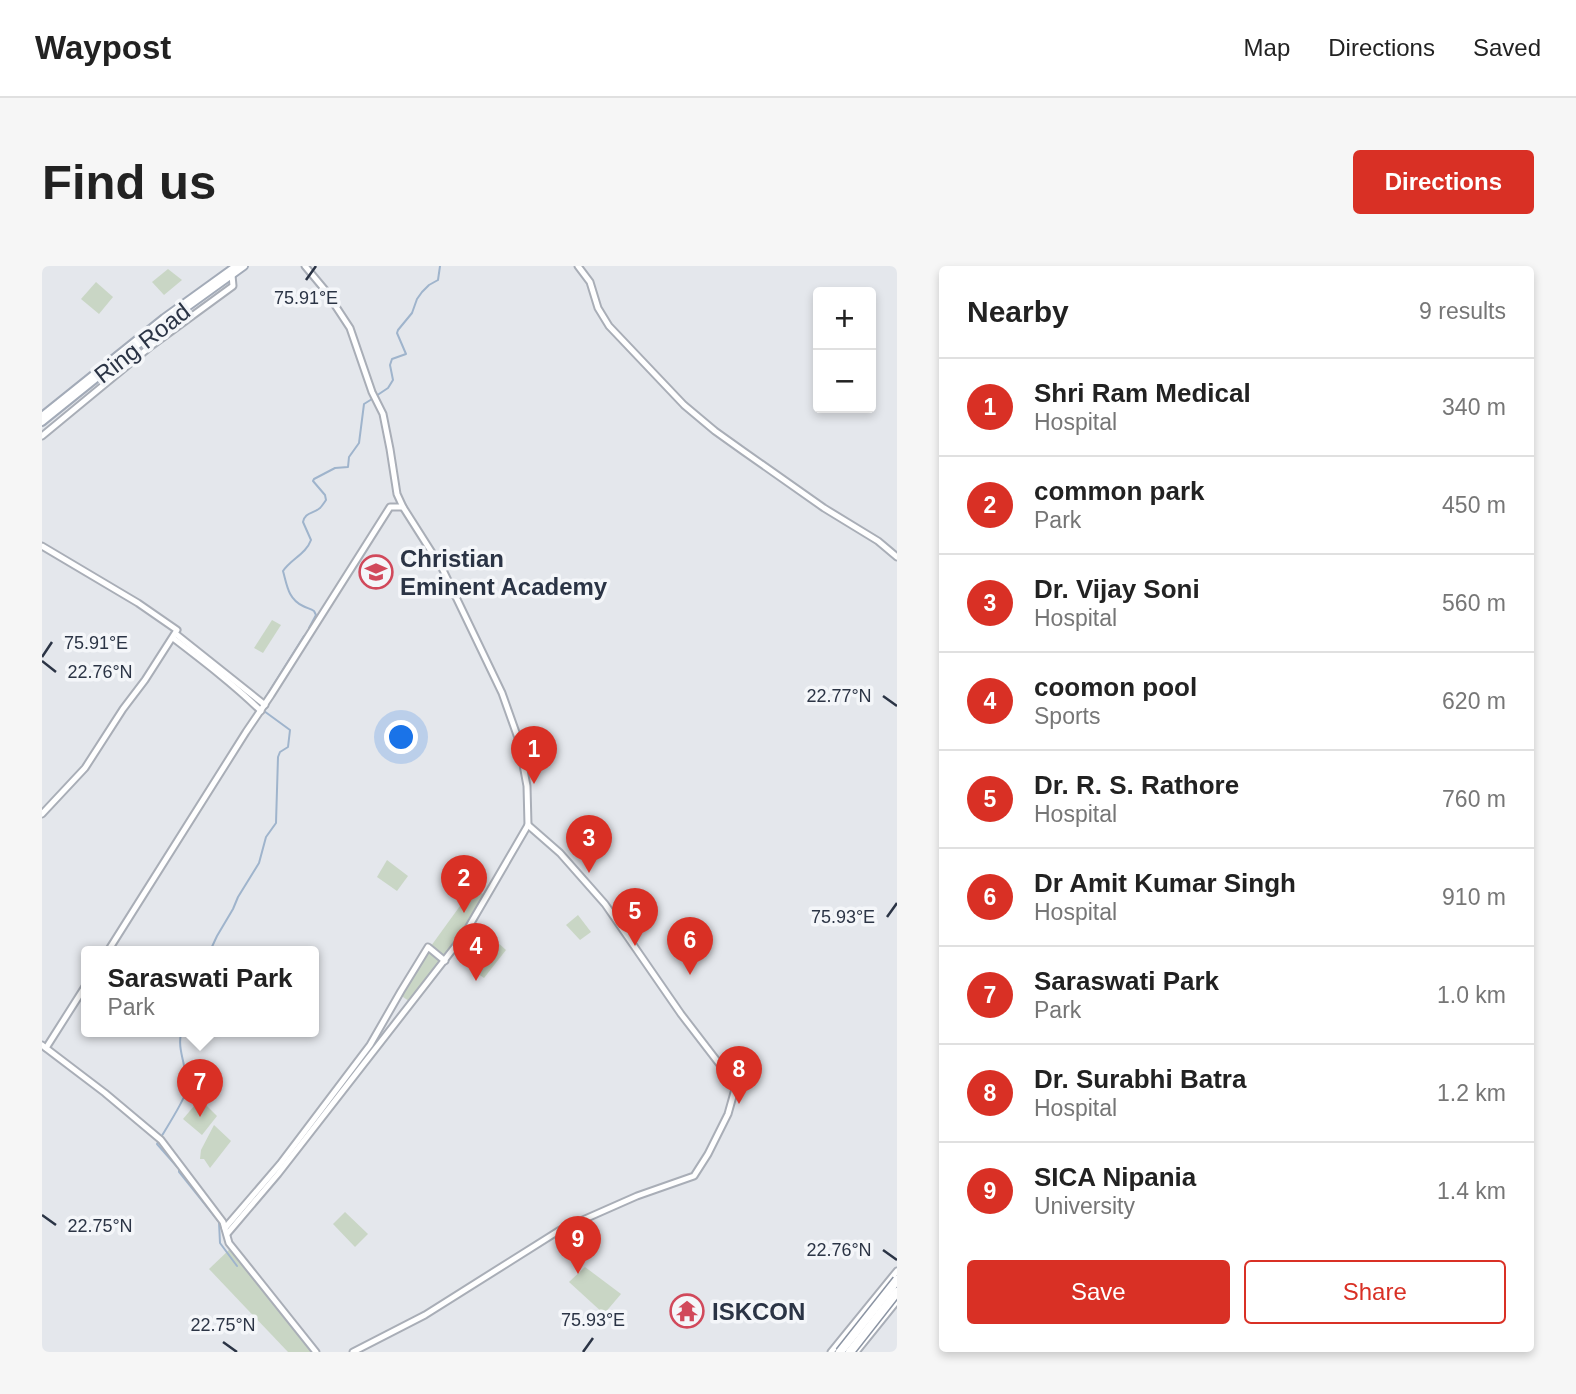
<!DOCTYPE html>
<meta charset="utf-8">
<style>
:root{--surface:#fff;--page:#f6f6f6;--text:#222;--muted:#767676;--line:#e0e0e0;--accent:#d93025}
body{margin:0;font-family:Helvetica,sans-serif;background:var(--page);color:var(--text)}
.controls{position:absolute;right:21px;top:21px;display:grid;overflow:hidden;border-radius:7px;box-shadow:0 4px 10px #0003}
.controls button{width:63px;height:63px;display:grid;place-items:center;padding:0;border:0;border-bottom:2px solid var(--line);background:var(--surface);color:var(--text);font:35px sans-serif}
.you{position:absolute;left:360px;top:472px;width:24px;height:24px;margin:-18px;border:5px solid #fff;border-radius:50%;background:#1a73e8;box-shadow:0 0 0 10px #1a73e833}
.badge{display:grid;place-items:center;width:46px;height:46px;border-radius:50%;background:var(--accent);color:#fff;font-size:23px;font-weight:700}
.pin{position:absolute;translate:-50% -58px;filter:drop-shadow(0 2px 4px #0008)}
.pin::after{content:'';position:absolute;top:37px;width:24px;height:21px;background:inherit;clip-path:polygon(0 0,100% 0,50% 100%)}
.popup{position:absolute;left:39px;top:680px;width:238px;height:91px;box-sizing:border-box;display:grid;place-content:center;border-radius:7px;background:var(--surface);filter:drop-shadow(0 2px 5px #0005);font-size:23px;white-space:nowrap;color:var(--muted)}
.popup b{font-size:26px;color:var(--text)}
.popup::after{content:'';position:absolute;left:50%;top:100%;margin-left:-14px;border:14px solid transparent;border-top-color:var(--surface)}
.list{margin:0;padding:0;list-style:none}
h2{display:flex;justify-content:space-between;align-items:center;height:91px;margin:0;padding:0 28px;font-size:30px}
h2 small{font-size:23px;font-weight:400;color:var(--muted)}
.list li{display:grid;grid-template-columns:46px 1fr auto;gap:21px;align-items:center;box-sizing:border-box;height:98px;padding:0 28px;border-top:2px solid var(--line)}
.list b{display:block;font-size:26px;white-space:nowrap}
.list p{margin:0;font-size:23px;white-space:nowrap;color:var(--muted)}
.list em{font-size:23px;font-style:normal;color:var(--muted)}
.actions{display:flex;gap:14px;padding:21px 28px}
.actions a{flex:1;padding:16px 0;border:2px solid var(--accent);border-radius:7px;text-align:center;font-size:24px;color:var(--accent)}
.actions .main{background:var(--accent);color:#fff}
.map{position:relative;flex:none;width:855px;height:1086px;overflow:hidden;border-radius:7px}
header{display:flex;align-items:center;gap:42px;box-sizing:border-box;height:98px;padding:0 35px;background:var(--surface);border-bottom:2px solid var(--line)}
header strong{font-size:33px}
nav{display:flex;gap:38px;margin-inline-start:auto;font-size:24px}
.intro{display:flex;align-items:center;justify-content:space-between;box-sizing:border-box;height:168px;padding:0 42px}
h1{margin:0;font-size:49px}
.button{padding:18px 32px;border-radius:7px;background:var(--accent);color:#fff;font-size:24px;font-weight:700}
main{display:flex;gap:42px;padding:0 42px}
aside{flex:1;background:var(--surface);border-radius:7px;box-shadow:0 4px 10px #0003}
.map>svg:first-child{display:block}
.green{fill:#c9d6c5}
.lines{fill:none;stroke-linecap:round;stroke-linejoin:round}
.stream{stroke:#9fb4cc;stroke-width:2}
.secondary-casing{stroke:#a9aeb7;stroke-width:9}
.primary-casing{stroke:#a3abb8;stroke-width:10}
.secondary{stroke:#fff;stroke-width:5}
.primary{stroke:#fff;stroke-width:6}
.highway-bridge-casing{stroke:#8b94a3;stroke-width:11;stroke-linecap:butt}
.highway-bridge{stroke:#fff;stroke-width:8}
.ticks{fill:none;stroke:#2b3445;stroke-width:2.5}
.labels{text-anchor:middle;dominant-baseline:central;stroke-width:7;stroke-linejoin:round;paint-order:stroke}
.street-label{font-size:24px;fill:#2b3445;stroke:#f4f6f9}
.poi-label{font-size:24px;font-weight:bold;fill:#2b3445;stroke:#f4f6f9;text-anchor:start}
.ticks-label{font-size:18px;text-anchor:middle;fill:#2b3445;stroke:#f4f6f9;stroke-width:7;stroke-linejoin:round;paint-order:stroke}
</style>
<header>
<strong>Waypost</strong>
<nav><a>Map</a><a>Directions</a><a>Saved</a></nav>
</header>
<div class="intro"><h1>Find us</h1><a class="button">Directions</a></div>
<main>
<div class="map">
<svg width="855" height="1086" viewBox="0 0 855 1086">
<rect width="100%" height="100%" fill="#e4e7ec"/>
<g class="green">
<path d="M126 3 140 14 122 29 110 16Z"/>
<path d="M54 16 71 31 57 48 39 33Z"/>
<path d="M230 354 239 359 221 387 212 382Z"/>
<path d="M345 594 366 610 355 625 335 611Z"/>
<path d="M431 622 443 629 403 691 389 680Z"/>
<path d="M536 649 549 666 538 674 524 659Z"/>
<path d="M455 676 464 684 442 712 432 705Z"/>
<path d="M387 687 397 693 398 697 367 735 358 729 383 688Z"/>
<path d="M158 833 175 850 160 869 141 853Z"/>
<path d="M172 859 189 875 168 902 162 893H158L159 884Z"/>
<path d="M303 946 326 968 313 981 291 958Z"/>
<path d="M189 982 272 1086H246L167 1003Z"/>
<path d="M543 1001 579 1028 562 1048 527 1016Z"/>
</g>
<g class="lines">
<g class="stream">
<path d="M334 130 346 122 351 114 348 99 350 93 364 88 355 67 356 64 370 47 375 33 380 26 387 19 396 14 398 0"/>
<path d="M267 362 274 349 272 345C269 343 265 342 261 340 246 333 245 319 241 305 249 293 264 288 269 274L261 256C263 246 271 248 278 242 280 240 282 237 284 234L283 229 271 215 272 213 293 202 306 201 307 191 317 177 322 138 330 133"/>
<path d="M217 442 262 370"/>
<path d="M168 685 175 670 191 643 196 631 217 597 224 571 234 557 236 491 238 486 246 481 248 464 222 445"/>
<path d="M140 765C133 783 148 805 144 825 143 834 121 867 115 878L137 903V906L177 956 178 977 195 1000"/>
</g>
<defs>
<g id="secondary">
<path d="M536 0 548 16 556 42 567 60 642 139 673 165 701 185 782 242 836 275 855 291"/>
<path d="M0 170 109 80 191 20 190 9"/>
<path d="M0 280 96 337 135 364 103 414 81 443 43 502 0 548"/>
<path d="M134 368 223 439"/>
<path d="M131 372C161 395 191 418 219 445"/>
<path d="M66 685 204 466 229 429 348 241H361"/>
<path d="M0 779 63 827 119 874 181 956 187 977 274 1086"/>
<path d="M4 782 44 719"/>
<path d="M183 962 238 898 328 779 359 725 386 681 403 695"/>
<path d="M185 968 236 908 422 669 486 559 485 520 476 472 460 427 401 304 361 241 355 228 348 183 341 148 330 126 308 62 283 24 263 0"/>
<path d="M311 1086 383 1049 518 964 595 930 652 910 666 888 686 848 693 823 692 817 639 748 563 638 518 587 486 559"/>
<path d="M789 1086 855 1005"/>
<path d="M814 1086 855 1035"/>
</g>
<g id="primary">
<path d="M0 150 122 52 194 0"/>
<path d="M0 156 123 57 202 0"/>
</g>
</defs>
<use href="#secondary" class="secondary-casing"/>
<use href="#primary" class="primary-casing"/>
<use href="#secondary" class="secondary"/>
<use href="#primary" class="primary"/>
<defs>
<g id="highway-bridge">
<path d="M798 1086 855 1014"/>
<path d="M808 1086 855 1026"/>
</g>
</defs>
<use href="#highway-bridge" class="highway-bridge-casing"/>
<use href="#highway-bridge" class="highway-bridge"/>
</g>
<path class="ticks" d="M264 14 274 0M0 391 10 376M0 395 14 406M841 430 855 440M845 651 855 637M0 949 14 959M841 984 855 994M181 1076 195 1086M541 1086 551 1072"/>
<defs>
<symbol id="university-ring" viewBox="-11 -11 22 22"><circle r="9.5" fill="#f4f6f9" stroke="#d1495b" stroke-width="1.5"/><path d="M0-5L7-2L0 1L-7-2ZM-4 1L0 2.5L4 1V4Q0 6-4 4Z" fill="#d1495b"/></symbol>
<symbol id="temple-ring" viewBox="-11 -11 22 22"><circle r="9.5" fill="#f4f6f9" stroke="#d1495b" stroke-width="1.5"/><path d="M0-6L5-2H3V0L6.5 2.5H4V6H1.5V3h-3V6H-4V2.5H-6.5L-3 0V-2H-5Z" fill="#d1495b"/></symbol>
</defs>
<g fill-rule="evenodd">
<use href="#university-ring" x="315" y="287" width="38" height="38"/>
<use href="#temple-ring" x="626" y="1026" width="38" height="38"/>
</g>
<g class="labels">
<g class="street-label">
<text transform="translate(100 77) rotate(-38)">Ring Road</text>
</g>
<g class="poi-label">
<text x="358" y="292">Christian<tspan x="358" dy="28">Eminent Academy</tspan></text>
<text x="670" y="1045">ISKCON</text>
</g>
</g>
<g class="ticks-label">
<text x="264" y="38">75.91°E</text>
<text x="54" y="383">75.91°E</text>
<text x="58" y="412">22.76°N</text>
<text x="797" y="436">22.77°N</text>
<text x="801" y="657">75.93°E</text>
<text x="58" y="966">22.75°N</text>
<text x="797" y="990">22.76°N</text>
<text x="551" y="1060">75.93°E</text>
<text x="181" y="1065">22.75°N</text>
</g>
</svg>
<div class="controls">
<button>+</button>
<button>−</button>
</div>
<div class="you"></div>
<div class="pin badge" style="left:492px;top:518px">1</div>
<div class="pin badge" style="left:422px;top:647px">2</div>
<div class="pin badge" style="left:547px;top:607px">3</div>
<div class="pin badge" style="left:434px;top:715px">4</div>
<div class="pin badge" style="left:593px;top:680px">5</div>
<div class="pin badge" style="left:648px;top:709px">6</div>
<div class="pin badge" style="left:158px;top:851px">7</div>
<div class="popup"><b>Saraswati Park</b>Park</div>
<div class="pin badge" style="left:697px;top:838px">8</div>
<div class="pin badge" style="left:536px;top:1008px">9</div>
</div>
<aside>
<h2>Nearby<small>9 results</small></h2>
<ul class="list">
<li><span class="badge">1</span><div><b>Shri Ram Medical</b><p>Hospital</p></div><em>340 m</em></li>
<li><span class="badge">2</span><div><b>common park</b><p>Park</p></div><em>450 m</em></li>
<li><span class="badge">3</span><div><b>Dr. Vijay Soni</b><p>Hospital</p></div><em>560 m</em></li>
<li><span class="badge">4</span><div><b>coomon pool</b><p>Sports</p></div><em>620 m</em></li>
<li><span class="badge">5</span><div><b>Dr. R. S. Rathore</b><p>Hospital</p></div><em>760 m</em></li>
<li><span class="badge">6</span><div><b>Dr Amit Kumar Singh</b><p>Hospital</p></div><em>910 m</em></li>
<li><span class="badge">7</span><div><b>Saraswati Park</b><p>Park</p></div><em>1.0 km</em></li>
<li><span class="badge">8</span><div><b>Dr. Surabhi Batra</b><p>Hospital</p></div><em>1.2 km</em></li>
<li><span class="badge">9</span><div><b>SICA Nipania</b><p>University</p></div><em>1.4 km</em></li>
</ul>
<div class="actions"><a class="main">Save</a><a>Share</a></div>
</aside>
</main>
